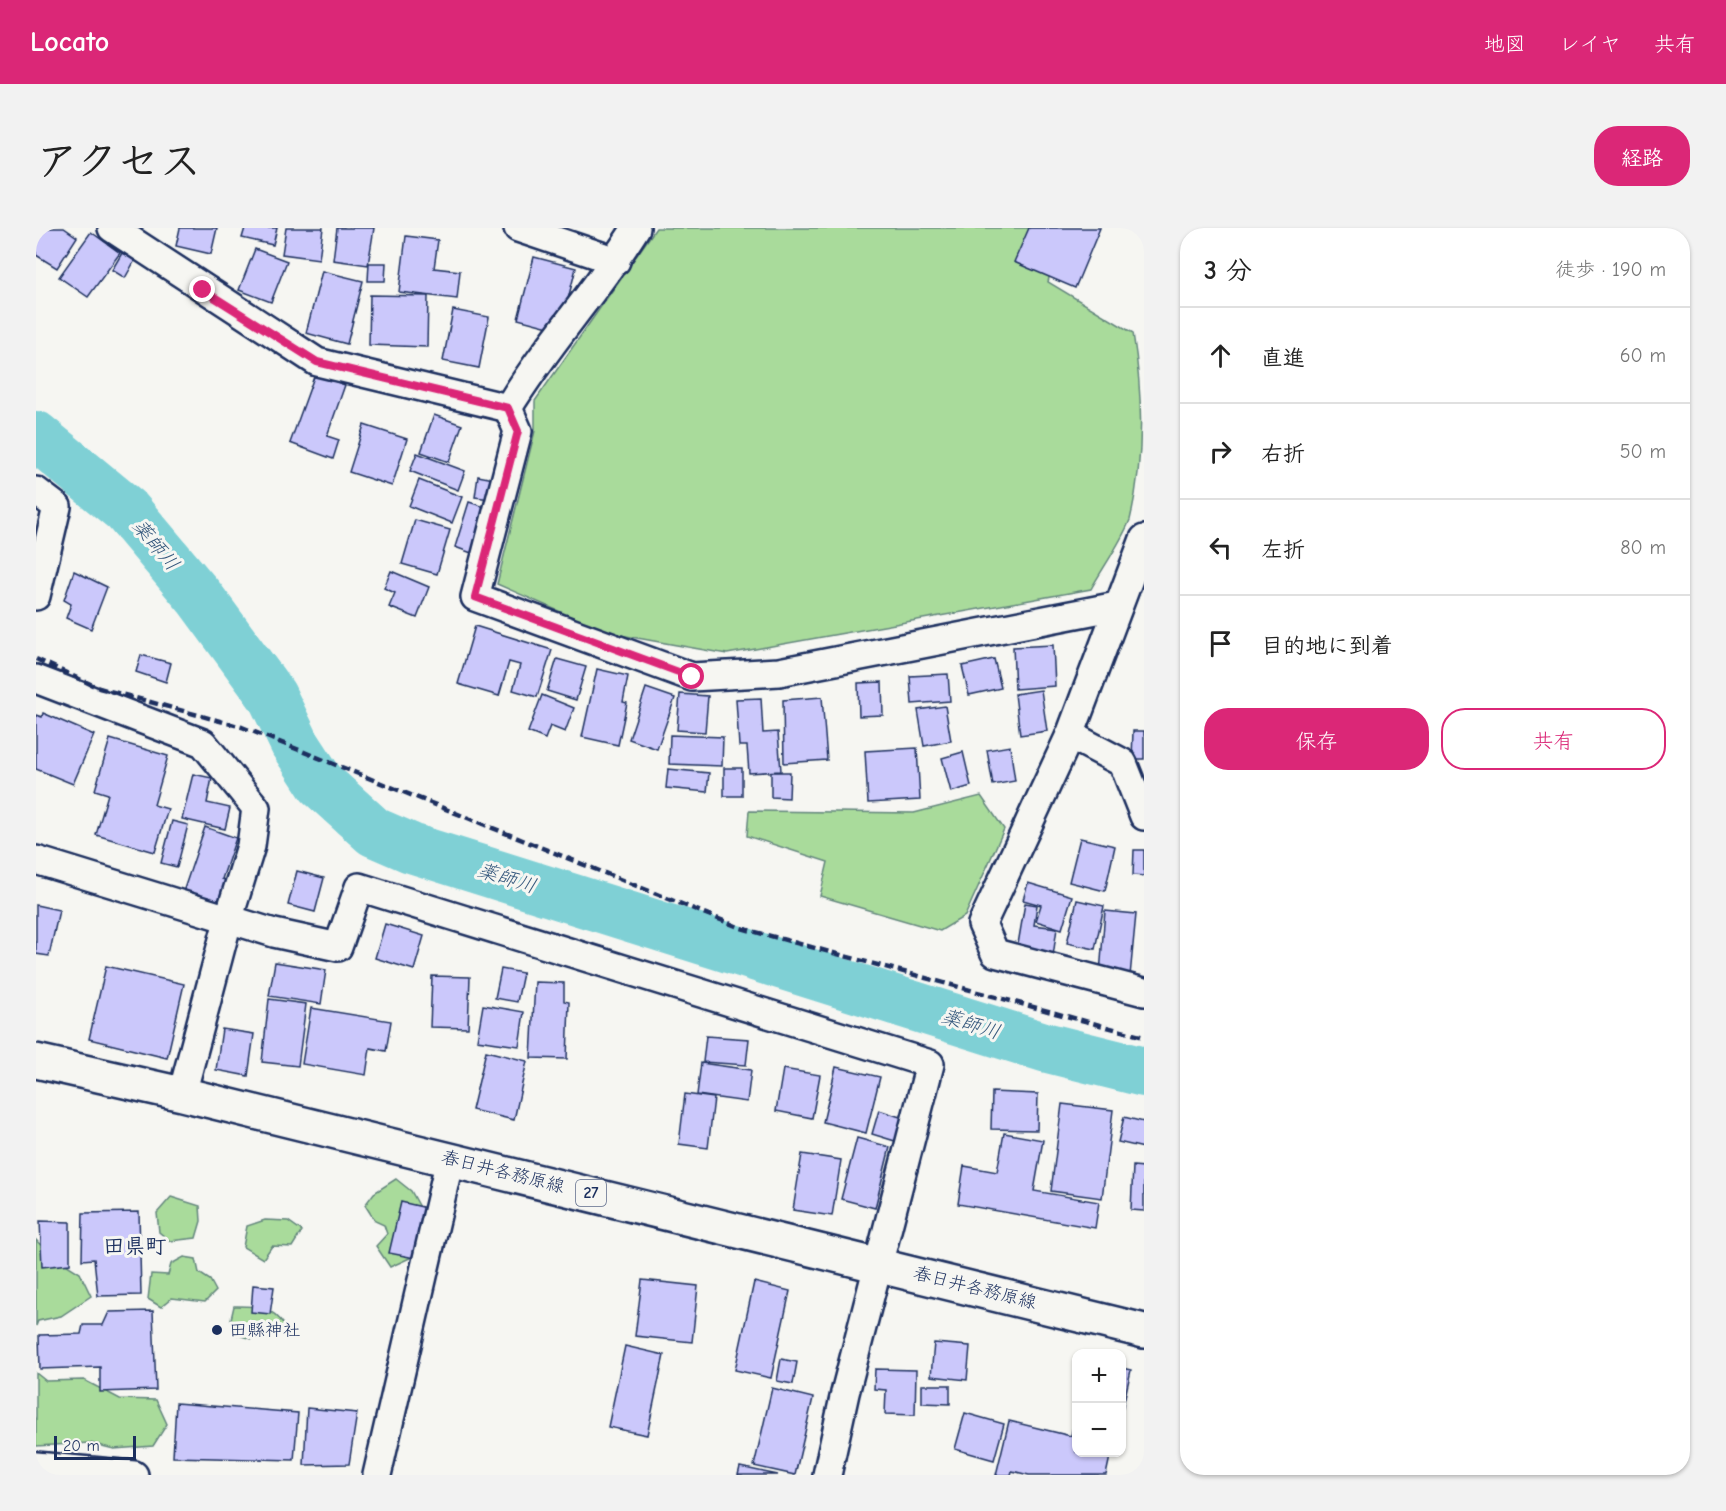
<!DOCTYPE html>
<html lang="ja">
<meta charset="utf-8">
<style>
:root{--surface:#fff;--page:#f2f2f2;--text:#222;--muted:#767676;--line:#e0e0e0;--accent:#db2777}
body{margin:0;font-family:"Comic Neue","Klee One",sans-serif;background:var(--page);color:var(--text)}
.controls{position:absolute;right:18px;bottom:18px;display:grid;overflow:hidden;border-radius:12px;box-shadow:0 2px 4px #0004}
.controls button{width:54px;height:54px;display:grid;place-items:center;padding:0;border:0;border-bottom:2px solid var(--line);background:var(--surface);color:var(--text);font:30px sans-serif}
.scale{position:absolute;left:18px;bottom:15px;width:82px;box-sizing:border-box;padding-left:6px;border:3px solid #1b2f5e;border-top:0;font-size:16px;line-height:21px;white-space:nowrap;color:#1b2f5e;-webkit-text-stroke:4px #f6f6f2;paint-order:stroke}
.stop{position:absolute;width:18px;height:18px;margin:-14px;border:4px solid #db2777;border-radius:50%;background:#fff}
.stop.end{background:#db2777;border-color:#fff;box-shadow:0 2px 6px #0008}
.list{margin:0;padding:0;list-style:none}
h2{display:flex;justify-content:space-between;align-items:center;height:78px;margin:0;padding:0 24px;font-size:26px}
h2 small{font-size:20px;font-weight:400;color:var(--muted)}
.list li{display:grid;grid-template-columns:39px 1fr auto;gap:18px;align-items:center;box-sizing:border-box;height:96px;padding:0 24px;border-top:2px solid var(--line)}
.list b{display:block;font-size:22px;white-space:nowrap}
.list em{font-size:20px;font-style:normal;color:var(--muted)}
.actions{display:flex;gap:12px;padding:18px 24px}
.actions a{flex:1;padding:14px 0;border:2px solid var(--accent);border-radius:24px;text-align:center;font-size:21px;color:var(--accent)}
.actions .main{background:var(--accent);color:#fff}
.icon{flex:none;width:33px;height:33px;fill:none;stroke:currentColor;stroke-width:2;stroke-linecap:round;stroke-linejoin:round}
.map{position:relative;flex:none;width:1108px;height:1247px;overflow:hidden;border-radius:24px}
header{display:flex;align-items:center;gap:36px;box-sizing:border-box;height:84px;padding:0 30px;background:var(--accent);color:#fff}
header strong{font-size:28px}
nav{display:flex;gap:33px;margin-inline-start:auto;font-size:21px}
.intro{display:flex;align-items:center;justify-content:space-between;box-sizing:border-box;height:144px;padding:0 36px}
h1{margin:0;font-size:42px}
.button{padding:15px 27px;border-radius:24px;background:var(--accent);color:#fff;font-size:21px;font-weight:700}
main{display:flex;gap:36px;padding:0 36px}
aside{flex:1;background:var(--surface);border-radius:24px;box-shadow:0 2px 4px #0004}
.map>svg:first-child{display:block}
.green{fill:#a9db9b;stroke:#62857c;stroke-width:1.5}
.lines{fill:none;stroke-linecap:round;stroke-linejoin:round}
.river{stroke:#7fd0d5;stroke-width:50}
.building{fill:#cbc8fb;stroke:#1b2f5e;stroke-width:1.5}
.street-casing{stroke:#1b2f5e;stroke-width:32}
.primary-casing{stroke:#1b2f5e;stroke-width:38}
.street{stroke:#f6f6f2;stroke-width:27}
.primary{stroke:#f6f6f2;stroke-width:33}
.rail{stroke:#1b2f5e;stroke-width:4.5;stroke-dasharray:9 4.5;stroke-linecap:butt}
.route{stroke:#db2777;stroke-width:8}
.poi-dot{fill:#1b2f5e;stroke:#f6f6f2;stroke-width:2}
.labels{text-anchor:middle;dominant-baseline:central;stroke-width:6;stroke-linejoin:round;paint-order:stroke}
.shield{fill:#f6f6f2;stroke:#5d6b8a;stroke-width:1.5}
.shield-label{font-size:16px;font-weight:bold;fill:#1b2f5e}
.street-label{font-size:18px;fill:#1b2f5e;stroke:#f6f6f2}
.poi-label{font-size:18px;fill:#1b2f5e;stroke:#f6f6f2;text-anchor:start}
.water-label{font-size:20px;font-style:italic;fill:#34577c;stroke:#f6f6f2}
.quarter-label{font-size:21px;font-weight:bold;fill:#1b2f5e;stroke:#f6f6f2}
</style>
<header>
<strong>Locato</strong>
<nav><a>地図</a><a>レイヤ</a><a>共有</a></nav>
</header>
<div class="intro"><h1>アクセス</h1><a class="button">経路</a></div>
<main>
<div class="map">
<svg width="1108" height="1247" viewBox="0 0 1108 1247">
<rect width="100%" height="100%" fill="#f6f6f2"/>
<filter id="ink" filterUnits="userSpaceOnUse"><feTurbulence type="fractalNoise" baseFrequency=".0167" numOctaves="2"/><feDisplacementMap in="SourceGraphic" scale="12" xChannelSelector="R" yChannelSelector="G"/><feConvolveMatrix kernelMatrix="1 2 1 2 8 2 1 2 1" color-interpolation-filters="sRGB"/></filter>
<g filter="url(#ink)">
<g class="green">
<path d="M620 0H1025L1012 54 1097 105C1107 167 1108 232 1094 292 1084 316 1068 338 1055 361L691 426 573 405 461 356 499 203V173Z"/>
<path d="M945 568 968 601 929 688 904 703 784 668 792 634 711 608 713 583 878 585Z"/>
<path d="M360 951 375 963 385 981 374 1030 354 1039 340 1018 351 1006 348 997 339 993 329 977 338 965Z"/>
<path d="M135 969 164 978 165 993 160 1010 134 1013 123 1004 121 985Z"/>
<path d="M229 992 252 993 266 1003 256 1019 236 1018 227 1031 207 1019 211 998Z"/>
<path d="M0 1012 12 1025 44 1045 55 1068 25 1088 2 1093 0 1098Z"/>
<path d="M148 1029 160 1031 163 1045 174 1052 180 1063 169 1074 136 1070 125 1079 112 1071 115 1046 132 1047 135 1036Z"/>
<path d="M198 1078C222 1078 235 1077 249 1098L240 1110 233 1105 215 1111 199 1106 195 1091Z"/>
<path d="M0 1145 10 1153 48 1152 84 1171 120 1172 131 1196 117 1218 78 1221 54 1215 0 1218Z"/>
</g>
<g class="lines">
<path class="river" d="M0 208 90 282 164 370 236 468 259 516 285 556 338 604 375 620 1008 819 1108 844"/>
</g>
<g class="building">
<path d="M0 0H28L41 9 21 40 0 27Z"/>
<path d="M144 0H181L175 26 140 18Z"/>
<path d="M209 0H241L237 17 206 10Z"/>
<path d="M250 0H287L283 31 246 26Z"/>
<path d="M301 0H338L332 37 297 32Z"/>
<path d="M993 0H1064L1039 60 978 34Z"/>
<path d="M55 4 84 25 52 69 23 49Z"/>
<path d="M370 8 402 12 398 40 424 43 421 71 363 64Z"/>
<path d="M219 21 251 33 235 74 203 62Z"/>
<path d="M86 25 99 32 89 50 76 42Z"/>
<path d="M498 29 540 40 524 102 482 91Z"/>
<path d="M333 35H350L349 53H332Z"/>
<path d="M286 43 327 53 311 116 270 105Z"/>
<path d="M334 67 392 68 391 119 333 117Z"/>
<path d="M417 82 453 89 443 140 407 133Z"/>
<path d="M279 146 309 157 291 208 303 212 297 231 254 215Z"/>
<path d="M398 187 426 197 413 234 385 224Z"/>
<path d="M328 197 371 211 356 258 313 244Z"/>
<path d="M381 225 429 243 422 262 374 243Z"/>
<path d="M442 248 458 251 455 271 439 269Z"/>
<path d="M383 252 426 269 416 295 373 278Z"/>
<path d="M433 274 455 281 441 327 419 319Z"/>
<path d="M379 292 414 302 401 346 366 336Z"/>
<path d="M38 343 71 359 55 401 30 390 35 376 28 372Z"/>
<path d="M355 343 393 359 381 390 353 379 359 365 348 360Z"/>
<path d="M439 398 516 422 501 469 477 462 484 437 473 434 463 468 422 456Z"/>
<path d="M1017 417 1019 458 979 461 977 419Z"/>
<path d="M105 427 135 435 130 454 100 444Z"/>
<path d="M521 431 550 439 540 472 511 463Z"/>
<path d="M958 431 965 460 933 467 926 438Z"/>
<path d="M561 441 592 448 587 474 591 475 582 517 546 509Z"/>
<path d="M912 446 914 473 876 476 874 448Z"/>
<path d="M846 454 847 487 823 488 822 455Z"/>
<path d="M610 460 639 470 621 521 593 511Z"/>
<path d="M1005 462 1011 503 984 507 979 466Z"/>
<path d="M644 466 672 468 669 504 641 502Z"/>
<path d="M506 467 538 480 529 504 514 498 509 511 492 504Z"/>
<path d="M786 469 791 532 748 535 747 472Z"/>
<path d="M725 470 727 505 742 504 745 543 713 545 711 518H703L700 471Z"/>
<path d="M909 478 915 513 888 518 882 482Z"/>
<path d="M7 485 58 507 37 556 0 541V487L6 489Z"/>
<path d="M1097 503H1108V531H1096Z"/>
<path d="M634 507 687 509 686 538 633 536Z"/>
<path d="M74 511 132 528 118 577 132 581 119 624 60 607 72 566 59 562Z"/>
<path d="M974 518 979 553 957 557 951 522Z"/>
<path d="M881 520 884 572 832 575 829 523Z"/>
<path d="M927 524 935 558 915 564 906 530Z"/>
<rect x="688" y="540" width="18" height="28"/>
<path d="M632 541 673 545 671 564 630 560Z"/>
<path d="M735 544H754L753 570 735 569Z"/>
<path d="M157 546 176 550 171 575 194 580 189 601 146 591Z"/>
<path d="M136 593 152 597 141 639 125 635Z"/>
<path d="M169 599 200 610 186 651 192 653 181 683 145 670Z"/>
<path d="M1044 610 1079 618 1069 663 1033 654Z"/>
<path d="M1098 622H1108V648L1097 647Z"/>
<path d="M261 643 288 650 279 684 252 677Z"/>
<path d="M992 655 1036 668 1026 701 1000 693 1005 677 987 672Z"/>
<path d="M1041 672 1068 678 1059 721 1031 715Z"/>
<path d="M989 675 1001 677 998 697 1021 700 1017 728 981 722Z"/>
<path d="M0 677 23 682 13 728 0 726Z"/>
<path d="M1069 683 1100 686 1094 748 1064 745Z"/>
<path d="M349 696 388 708 378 742 339 730Z"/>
<path d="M239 734 290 742 285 776 233 768Z"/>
<path d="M70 738 148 756 131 830 53 811Z"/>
<path d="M465 741 487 745 481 774 459 770Z"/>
<path d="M396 748 434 749 432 800 394 799Z"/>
<path d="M499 754 528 755V773L533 774 531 831 495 830Z"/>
<path d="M233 771 270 776 262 838 226 834Z"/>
<path d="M447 777 488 784 483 818 441 812Z"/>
<path d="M275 780 355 793 350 823 334 820 330 847 266 836Z"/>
<path d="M186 801 218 806 212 848 180 842Z"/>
<path d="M670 808 713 811 710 837 667 834Z"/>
<path d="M450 823 491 833 478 892 436 882Z"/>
<path d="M665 835 715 842 711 874 661 867Z"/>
<path d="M800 839 844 849 830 905 787 894Z"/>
<path d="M747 841 784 847 776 890 740 883Z"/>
<path d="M956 864 1002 866 1001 902 955 901Z"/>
<path d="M649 866 678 870 672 920 643 916Z"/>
<path d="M1026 876 1077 882 1066 970 1015 963Z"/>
<path d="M843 882 867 890 859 913 836 906Z"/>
<path d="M1088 889 1108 894V920L1082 914Z"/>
<path d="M968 905 1007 912 998 963 1063 974 1059 1000 922 976 928 938 961 944Z"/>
<path d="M821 910 854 919 839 980 805 971Z"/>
<path d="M766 926 805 932 796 988 757 982Z"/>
<path d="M1097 938 1108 939V983L1095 982Z"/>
<path d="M365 974 395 981 384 1031 353 1025Z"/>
<path d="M103 984 105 1067 62 1068 58 1031 46 1032 47 985Z"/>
<path d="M4 993 34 994V1036L6 1039Z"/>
<path d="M606 1052 662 1058 656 1114 599 1108Z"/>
<path d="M718 1054 754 1063 735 1150 699 1142Z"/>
<path d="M217 1057 238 1059 234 1086 215 1084Z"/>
<path d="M117 1083 120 1162 64 1164V1139L4 1141 3 1107 45 1106 47 1097H67L73 1084Z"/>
<path d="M898 1115 934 1118 931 1152 895 1148Z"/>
<path d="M589 1118 628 1127 611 1207 572 1199Z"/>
<path d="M745 1131 761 1134 757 1156 741 1153Z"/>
<path d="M1086 1140 1095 1142 1086 1182Z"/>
<path d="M839 1141 880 1142 879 1187 849 1186 850 1162 838 1161Z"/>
<path d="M886 1157H914V1176L886 1175Z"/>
<path d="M736 1160 777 1170 759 1247 718 1238Z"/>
<path d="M140 1175 262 1185 258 1232 137 1229Z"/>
<path d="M271 1180 321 1185 313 1236 268 1237Z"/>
<path d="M929 1185 968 1196 958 1232 919 1221Z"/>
<path d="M1040 1186V1224H1075L1070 1247H993L976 1243 975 1247H960L973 1193 1035 1208Z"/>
<path d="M704 1239 742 1247H702Z"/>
</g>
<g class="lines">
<defs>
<g id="street">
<path d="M76 0 281 134 472 180"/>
<path d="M482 0 580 33"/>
<path d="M472 180 482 203 439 369 656 449 743 444 1081 378"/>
<path d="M472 180C510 117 561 63 600 0"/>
<path d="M0 263 21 279 0 368"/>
<path d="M1108 311 1034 507 946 696 959 725 1108 764"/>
<path d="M0 451 167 515 220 580 215 618 193 689 146 866"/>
<path d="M1034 507 1087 535 1108 588"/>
<path d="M0 632 238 705 302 719 323 659 894 836 809 1165 791 1247"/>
<path d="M0 1238 98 1247"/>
<path d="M341 1247 414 931"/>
</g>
<path id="primary" d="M0 833 146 866 1108 1103"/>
</defs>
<use href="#street" class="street-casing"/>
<use href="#primary" class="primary-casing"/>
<use href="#street" class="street"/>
<use href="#primary" class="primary"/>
<path class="rail" d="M0 431 63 460 206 499 705 700 1108 809"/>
</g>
</g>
<g class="lines" filter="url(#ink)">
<path class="route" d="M167 62 281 134 472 180 482 203 439 369 656 449"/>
</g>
<circle class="poi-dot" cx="181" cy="1102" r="6"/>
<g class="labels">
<rect class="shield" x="540" y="952" width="30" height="26" rx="4.5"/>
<g class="shield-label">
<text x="555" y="965">27</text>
</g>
<g class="street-label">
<text transform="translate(467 944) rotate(14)">春日井各務原線</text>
<text transform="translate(939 1060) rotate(14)">春日井各務原線</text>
</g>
<g class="poi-label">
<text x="193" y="1102">田縣神社</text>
</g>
<g class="water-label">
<text transform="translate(120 317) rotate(50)">薬師川</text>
<text transform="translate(471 650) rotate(17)">薬師川</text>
<text transform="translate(935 796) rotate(17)">薬師川</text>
</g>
<g class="quarter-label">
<text x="99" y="1018">田県町</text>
</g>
</g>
</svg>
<div class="controls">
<button>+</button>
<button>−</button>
</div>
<div class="scale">20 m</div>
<div class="stop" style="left:656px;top:449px"></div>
<div class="stop end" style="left:167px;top:62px"></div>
</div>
<aside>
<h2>3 分<small>徒歩 · 190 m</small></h2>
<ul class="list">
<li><svg class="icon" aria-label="ahead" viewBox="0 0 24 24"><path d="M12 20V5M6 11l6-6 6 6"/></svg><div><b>直進</b></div><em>60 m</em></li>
<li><svg class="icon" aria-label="right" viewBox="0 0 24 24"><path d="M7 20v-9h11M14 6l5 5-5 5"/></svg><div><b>右折</b></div><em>50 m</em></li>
<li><svg class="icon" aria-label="left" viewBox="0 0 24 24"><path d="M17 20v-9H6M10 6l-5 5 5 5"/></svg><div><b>左折</b></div><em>80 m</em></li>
<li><svg class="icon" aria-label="arrive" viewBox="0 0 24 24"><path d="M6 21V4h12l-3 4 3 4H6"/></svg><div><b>目的地に到着</b></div></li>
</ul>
<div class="actions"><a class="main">保存</a><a>共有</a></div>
</aside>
</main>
